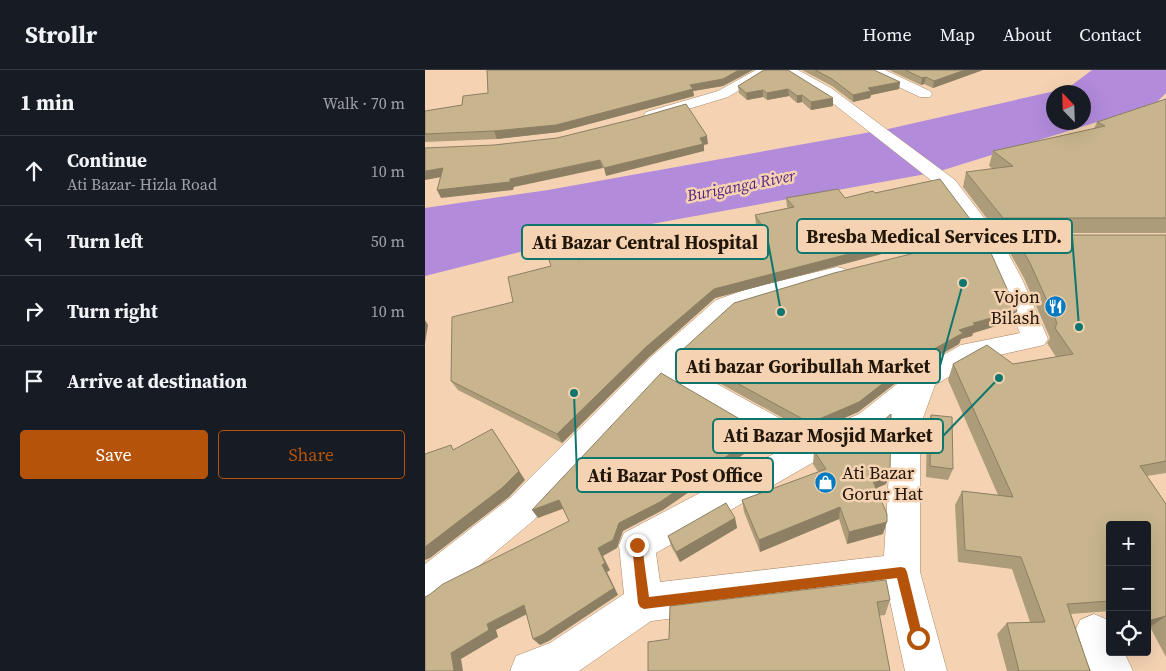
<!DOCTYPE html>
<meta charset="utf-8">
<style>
:root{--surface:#171b24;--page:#20242c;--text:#f1f3f6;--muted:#9ea1a6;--line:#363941;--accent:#b45309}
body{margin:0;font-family:"Source Serif 4",serif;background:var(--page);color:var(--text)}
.controls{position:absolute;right:15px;bottom:15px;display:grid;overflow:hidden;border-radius:5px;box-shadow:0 5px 20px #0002}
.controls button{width:45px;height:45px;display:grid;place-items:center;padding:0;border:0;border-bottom:1px solid var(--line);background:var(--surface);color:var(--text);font:25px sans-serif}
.compass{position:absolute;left:621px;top:15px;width:45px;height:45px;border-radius:50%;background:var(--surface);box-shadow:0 5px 20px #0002;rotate:337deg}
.stop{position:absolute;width:15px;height:15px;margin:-11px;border:4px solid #b45309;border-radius:50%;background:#fff}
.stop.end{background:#b45309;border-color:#fff;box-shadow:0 1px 5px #0008}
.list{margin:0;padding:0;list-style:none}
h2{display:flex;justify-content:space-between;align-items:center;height:65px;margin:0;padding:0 20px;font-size:21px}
h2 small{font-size:16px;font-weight:400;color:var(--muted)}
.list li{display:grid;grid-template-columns:32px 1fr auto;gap:15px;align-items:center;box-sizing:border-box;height:70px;padding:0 20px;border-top:1px solid var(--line)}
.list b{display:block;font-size:19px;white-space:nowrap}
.list p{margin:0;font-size:16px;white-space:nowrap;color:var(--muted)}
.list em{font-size:16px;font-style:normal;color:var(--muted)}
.actions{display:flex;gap:10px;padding:15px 20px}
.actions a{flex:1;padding:11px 0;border:1px solid var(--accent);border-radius:5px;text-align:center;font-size:18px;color:var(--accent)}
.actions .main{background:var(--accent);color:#fff}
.icon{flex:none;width:28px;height:28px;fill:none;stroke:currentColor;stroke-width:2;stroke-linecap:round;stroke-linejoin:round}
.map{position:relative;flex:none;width:741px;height:601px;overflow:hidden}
header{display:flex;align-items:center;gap:30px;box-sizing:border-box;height:70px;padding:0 25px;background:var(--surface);border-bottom:1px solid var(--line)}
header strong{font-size:24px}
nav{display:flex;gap:28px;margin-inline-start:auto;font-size:18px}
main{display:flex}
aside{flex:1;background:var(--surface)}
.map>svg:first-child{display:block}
.water{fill:#b28bdb;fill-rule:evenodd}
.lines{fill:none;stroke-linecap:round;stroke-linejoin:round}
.minor-casing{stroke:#a9896a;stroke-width:1}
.major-casing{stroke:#a9896a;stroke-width:1}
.minor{fill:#fff;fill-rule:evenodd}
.major{fill:#fff;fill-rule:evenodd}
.wall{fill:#ac9c79}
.shaded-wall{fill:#8c7f63}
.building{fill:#c8b58d;stroke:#8c7f63}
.route{fill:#b45309}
.labels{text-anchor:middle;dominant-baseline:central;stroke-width:5;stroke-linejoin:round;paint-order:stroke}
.far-water-label{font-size:16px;font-style:italic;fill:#562280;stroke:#f5d3b2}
.poi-label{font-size:18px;fill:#221609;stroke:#f5d3b2;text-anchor:end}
.leader{fill:none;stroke:#0f766e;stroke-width:2}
.callout-dot{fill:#0f766e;stroke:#f5d3b2;stroke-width:2}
.callout{fill:#f5d3b2;stroke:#0f766e;stroke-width:2}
.callout-label{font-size:19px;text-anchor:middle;font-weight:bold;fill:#221609}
</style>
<header>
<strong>Strollr</strong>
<nav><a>Home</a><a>Map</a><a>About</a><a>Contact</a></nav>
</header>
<main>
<aside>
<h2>1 min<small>Walk · 70 m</small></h2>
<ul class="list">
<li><svg class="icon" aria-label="ahead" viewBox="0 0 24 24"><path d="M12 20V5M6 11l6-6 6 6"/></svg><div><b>Continue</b><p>Ati Bazar- Hizla Road</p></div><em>10 m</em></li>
<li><svg class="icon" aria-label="left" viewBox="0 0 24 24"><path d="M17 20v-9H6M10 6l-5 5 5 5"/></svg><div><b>Turn left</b></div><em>50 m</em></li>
<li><svg class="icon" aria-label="right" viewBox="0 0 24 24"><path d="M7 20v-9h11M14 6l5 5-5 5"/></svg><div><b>Turn right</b></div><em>10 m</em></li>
<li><svg class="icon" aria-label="arrive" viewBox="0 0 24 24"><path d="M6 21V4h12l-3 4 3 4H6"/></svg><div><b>Arrive at destination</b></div></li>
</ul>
<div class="actions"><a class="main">Save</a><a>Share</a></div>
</aside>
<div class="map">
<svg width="741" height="601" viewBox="0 0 741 601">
<rect width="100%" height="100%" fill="#f5d3b2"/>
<path class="water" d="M667 0H741V23L730 34 512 102 155 167 0 206V138L123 120 463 59 643 18ZM628 22H658V52H628Z"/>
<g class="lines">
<defs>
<g id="minor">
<path d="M331 0H348L303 27 227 50 221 48 219 45 221 42 293 21Z"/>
<path d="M442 0H460L505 21 507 24 505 27H495L444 3Z"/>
<path d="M566 165 574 167 577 172 597 209 623 269 619 275 552 290 510 315 495 356V502L522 601H480L463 522 226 551 154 601H85L91 586 125 573 199 524 194 475 199 463 356 380 225 302 221 295 225 288 235 285 245 288 385 365 434 344 486 303 536 275 595 263 573 209 555 172 558 167ZM467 352 459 486 235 512 231 483 394 389 456 362Z"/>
<path d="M669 544 683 550 685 554V582H699L708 601H666L649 564 655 550Z"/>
</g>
<g id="major">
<path d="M356 0H373L406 18 530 110 572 165H624L632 167 635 172 632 177 624 179H566L524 185 516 183 513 178 516 173 552 167 516 118 396 24Z"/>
<path d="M412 197 420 199 424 204 420 209 339 231 309 242 245 302 109 450 13 530 0 536V494L85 428 225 288 291 230 322 219Z"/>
</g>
</defs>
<use href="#minor" class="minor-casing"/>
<use href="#major" class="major-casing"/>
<use href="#minor" class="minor"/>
<use href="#major" class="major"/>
</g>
<g class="wall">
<path d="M62 0H328L298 16 268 21 269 26 134 62 72 69 0 72V41L37 35 63 23Z"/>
<path d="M339 0 408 36 386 40 377 32 372 33 364 26 342 30 338 27 322 30 314 23 313 16Z"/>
<path d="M377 0H449L475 12 474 19 446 25 445 28 428 32 407 16Z"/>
<path d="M464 0H558L508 18 499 14 496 15Z"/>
<path d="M741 29V163H573L538 117 541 102 568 99 564 96 568 81 669 59 672 52Z"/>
<path d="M450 123 549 166 502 172 290 228 224 287 137 373 33 320 26 311 88 232 153 190 331 155 330 145 363 138 362 137 361 128H420Z"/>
<path d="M589 165H741V403L722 406 741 434V587L725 557 722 558V455H685V541L646 544 665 601H582L572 564 582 553 605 552 587 499 533 492 530 435 537 421 573 425 523 310 528 294H588L631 287 622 273 625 268 599 208 584 181Z"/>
<path d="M588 251 548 263 547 266 536 269 534 274 485 302 433 342 385 363 258 293 255 282Z"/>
<path d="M506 345 528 399 523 410 501 407 502 356Z"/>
<path d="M389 381 465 401 461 414 451 418 458 464 422 474 414 449 335 482 319 442 317 430 393 402 388 394Z"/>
<path d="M310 448 312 458 255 492 246 476 243 466Z"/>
<path d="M465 530 460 545 244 569 245 536Z"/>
</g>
<g class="shaded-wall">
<path d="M314 0H328L298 16 268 21 269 26 134 62 72 69 69 61 265 15Z"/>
<path d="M540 0H558L508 18 509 11Z"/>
<path d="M501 7 499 14 496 15 497 8Z"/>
<path d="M475 12 474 19 446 25 445 28 428 32V25L443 18Z"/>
<path d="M363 19 364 26 342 30V23Z"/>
<path d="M338 20V27L322 30 321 23Z"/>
<path d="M377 25V32L372 33V26Z"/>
<path d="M408 28V36L386 40V32Z"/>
<path d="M282 66 283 74 279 75V81L181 106 179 98 275 68Z"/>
<path d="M175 90 178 98 89 117 88 120 16 128 12 120 85 109Z"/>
<path d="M18 98 22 106 0 110V101Z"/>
<path d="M551 157 549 166 502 172 290 228 224 287 137 373 132 364 221 277 289 219 504 163Z"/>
<path d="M592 241 588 251 548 263 547 266 536 269 534 274 485 302 433 342 385 363V353L487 291 534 260 548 253Z"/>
<path d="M0 250 3 255 0 273Z"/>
<path d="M67 359 100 410 84 427 5 488 0 490V477Z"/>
<path d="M337 362 338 371 238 440 198 461 192 478 178 486 185 500 182 502 193 525 124 571 115 575 108 569 177 495 173 478 194 453Z"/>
<path d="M465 401 461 414 445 421 447 409Z"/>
<path d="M134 430 140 438 113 448 107 440Z"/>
<path d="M415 437 414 449 335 482 334 470Z"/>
<path d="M310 448 312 458 255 492 251 482Z"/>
<path d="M462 452 458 464 422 474 424 462Z"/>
<path d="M99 535 106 542 71 560 73 567 36 589 38 601H29L26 583 62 554Z"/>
<path d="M741 546 725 557 722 558V551Z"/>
</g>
<g class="building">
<path d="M62 0H314L298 9 265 15 268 19 131 55 69 61 0 64V41L37 35 38 26 63 23Z"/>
<path d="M339 0H363L408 28 386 32 377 25 372 26 363 19 342 23 338 20 321 23 313 16Z"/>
<path d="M390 0H449L475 12 443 18 446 21 428 25 407 9Z"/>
<path d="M480 0H540L509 11 501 7 497 8Z"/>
<path d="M741 29V148H578L541 102 588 96 568 81 680 56 672 52Z"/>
<path d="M261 34 282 66 275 68 278 74 179 98 175 90 85 109V112L12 120 18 98 0 101V78L69 75 132 68 209 49Z"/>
<path d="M515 109 551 157 504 163 289 219 221 277 132 364 26 311 27 247 88 232 83 207 126 196 123 187 150 181 153 190 191 181 189 176 221 169 224 177 336 154 330 145 369 137 361 128 413 119 420 128 448 121 450 123Z"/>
<path d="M589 165H741V391L715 396 741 434V546L722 551V455H685V531L642 534 665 601H594L582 553 620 552 596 487 540 480 537 421 588 427 528 294 562 275 588 294 648 284 630 258 632 253 605 193Z"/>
<path d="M561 172 592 241 548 253 550 255 534 260 538 263 487 291 434 332 385 353 255 282 309 233 409 203 506 179Z"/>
<path d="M236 303 337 362 235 432 194 453 188 470 173 478 180 493 177 495 189 518 117 565 108 569 99 535 62 554 64 560 26 583 29 601H0V527L4 525 18 514 144 451 134 430 107 440Z"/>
<path d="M466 344 465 401 447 409 462 444V452L424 462 415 437 334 470 317 430 401 399 389 381 459 350Z"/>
<path d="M506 345 527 347 528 399 505 396Z"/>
<path d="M67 359 94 401 77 418 0 477V384L26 375 28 380Z"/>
<path d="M301 433 310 448 251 482 243 466Z"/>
<path d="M461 510 465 530 452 532 465 601H223V572L244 569 245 536Z"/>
</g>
<path class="route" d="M212 470 217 475 224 527 476 497 480 498 482 502 498 568 497 572 493 574 488 572 472 508 219 539 215 537 213 533 207 475Z"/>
<defs>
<symbol id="restaurant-disc" viewBox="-11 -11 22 22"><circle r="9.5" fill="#007ac3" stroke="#f5d3b2"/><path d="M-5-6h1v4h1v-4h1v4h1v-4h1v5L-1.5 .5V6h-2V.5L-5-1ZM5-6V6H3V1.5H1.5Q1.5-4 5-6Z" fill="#fff"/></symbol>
<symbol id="shop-disc" viewBox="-11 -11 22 22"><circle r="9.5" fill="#007ac3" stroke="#f5d3b2"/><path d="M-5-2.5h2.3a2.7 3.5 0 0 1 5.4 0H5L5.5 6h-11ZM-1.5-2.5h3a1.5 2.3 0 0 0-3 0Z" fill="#fff"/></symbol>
</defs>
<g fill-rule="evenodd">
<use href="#restaurant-disc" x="618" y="224" width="25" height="25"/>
<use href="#shop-disc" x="388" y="400" width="25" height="25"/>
</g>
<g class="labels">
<g class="far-water-label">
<text transform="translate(316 115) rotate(-11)">Buriganga River</text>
</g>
<g class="poi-label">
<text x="615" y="226">Vojon<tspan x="615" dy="21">Bilash</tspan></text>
<text x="417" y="402" text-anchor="start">Ati Bazar<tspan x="417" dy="21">Gorur Hat</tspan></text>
</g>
</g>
<path class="leader" d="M654 257L647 166M356 242L343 172M538 213L515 296M574 308L518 366M149 323L152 405"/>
<g class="callout-dot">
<circle cx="654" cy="257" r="5"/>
<circle cx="356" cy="242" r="5"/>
<circle cx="538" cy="213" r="5"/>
<circle cx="574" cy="308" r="5"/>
<circle cx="149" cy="323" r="5"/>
</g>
<g class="callout">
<rect x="372" y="149" width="275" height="34" rx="5"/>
<rect x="97" y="155" width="246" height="34" rx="5"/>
<rect x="251" y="279" width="264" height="34" rx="5"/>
<rect x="288" y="349" width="230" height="34" rx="5"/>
<rect x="152" y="388" width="196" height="34" rx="5"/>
</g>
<g class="callout-label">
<text x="509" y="173">Bresba Medical Services LTD.</text>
<text x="220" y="179">Ati Bazar Central Hospital</text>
<text x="383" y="303">Ati bazar Goribullah Market</text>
<text x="403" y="372">Ati Bazar Mosjid Market</text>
<text x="250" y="412">Ati Bazar Post Office</text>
</g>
</svg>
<div class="controls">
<button>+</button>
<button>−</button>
<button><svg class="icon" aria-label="locate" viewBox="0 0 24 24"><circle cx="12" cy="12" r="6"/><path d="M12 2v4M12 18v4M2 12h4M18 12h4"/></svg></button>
</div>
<svg class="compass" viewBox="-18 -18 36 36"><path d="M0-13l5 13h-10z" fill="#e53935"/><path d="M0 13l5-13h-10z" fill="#9ea1a6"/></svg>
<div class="stop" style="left:493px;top:568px"></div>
<div class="stop end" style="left:212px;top:475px"></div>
</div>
</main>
